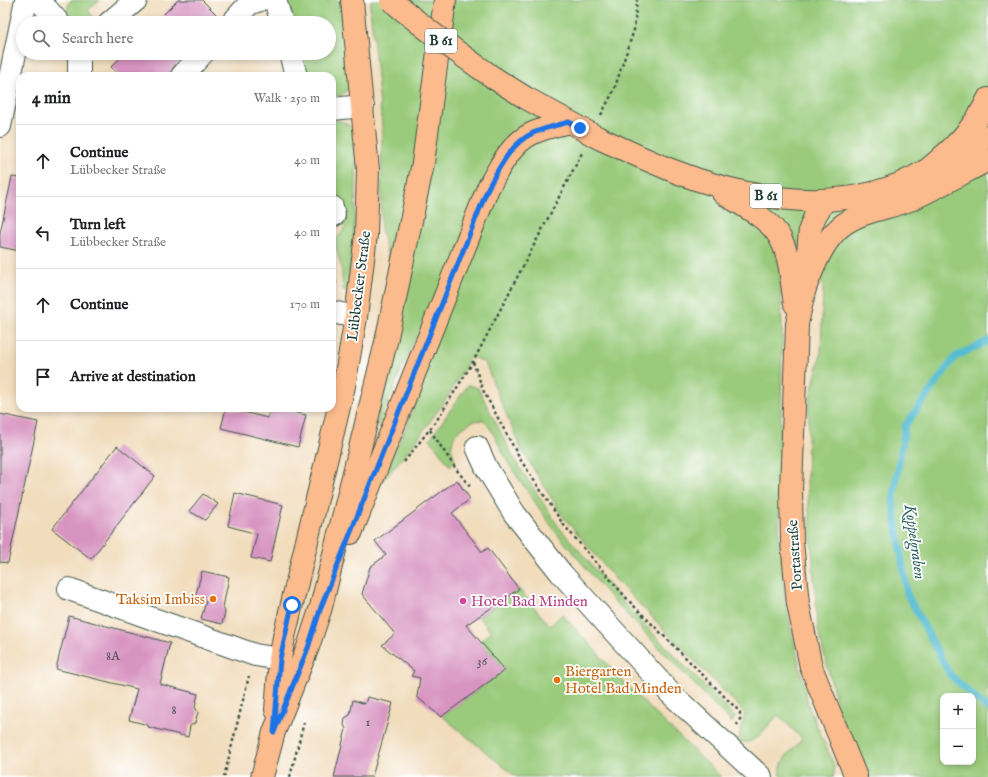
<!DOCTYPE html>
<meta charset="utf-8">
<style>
:root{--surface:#fff;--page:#f2f2f2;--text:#202124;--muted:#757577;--line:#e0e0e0}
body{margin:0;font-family:"IM FELL English",serif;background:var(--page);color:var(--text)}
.controls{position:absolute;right:12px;bottom:12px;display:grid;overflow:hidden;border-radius:8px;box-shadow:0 2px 6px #0003}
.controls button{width:36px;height:36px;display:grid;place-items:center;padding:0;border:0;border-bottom:1px solid var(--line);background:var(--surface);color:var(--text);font:20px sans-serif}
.stop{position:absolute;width:12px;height:12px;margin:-9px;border:3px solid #1a73e8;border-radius:50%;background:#fff}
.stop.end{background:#1a73e8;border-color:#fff;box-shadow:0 1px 4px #0008}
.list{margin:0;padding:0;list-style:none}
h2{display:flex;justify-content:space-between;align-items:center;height:52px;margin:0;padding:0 16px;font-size:17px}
h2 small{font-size:13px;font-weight:400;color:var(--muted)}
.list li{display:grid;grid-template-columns:26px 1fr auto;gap:12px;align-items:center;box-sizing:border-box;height:72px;padding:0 16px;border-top:1px solid var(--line)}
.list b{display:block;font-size:15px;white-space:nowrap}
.list p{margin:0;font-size:13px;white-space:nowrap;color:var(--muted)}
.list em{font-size:13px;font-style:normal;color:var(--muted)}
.icon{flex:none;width:22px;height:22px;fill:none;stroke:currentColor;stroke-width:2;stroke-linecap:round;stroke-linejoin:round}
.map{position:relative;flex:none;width:988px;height:777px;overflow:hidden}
.search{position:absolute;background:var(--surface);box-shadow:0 2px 6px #0003;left:16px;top:16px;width:320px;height:44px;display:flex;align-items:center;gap:10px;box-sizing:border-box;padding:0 14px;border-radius:22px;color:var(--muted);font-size:15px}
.panel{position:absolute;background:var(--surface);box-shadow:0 2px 6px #0003;left:16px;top:72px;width:320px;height:340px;border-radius:12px}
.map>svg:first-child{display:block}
.green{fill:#9acb7b;stroke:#5c8458;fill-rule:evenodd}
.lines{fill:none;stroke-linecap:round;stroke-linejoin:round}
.stream{stroke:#54bcd1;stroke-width:7}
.building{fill:#d894c1}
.minor-casing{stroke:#3e5548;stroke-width:24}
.major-casing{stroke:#3e5548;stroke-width:24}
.highway-casing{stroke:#3e5548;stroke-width:24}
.path{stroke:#3e5548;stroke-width:2.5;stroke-dasharray:3 3;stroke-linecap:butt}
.minor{stroke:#fff;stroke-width:22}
.major{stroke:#fbbb8d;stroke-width:22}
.highway{stroke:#fbbb8d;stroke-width:22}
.major-bridge-casing{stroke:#3e5548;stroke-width:24;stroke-linecap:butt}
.major-bridge{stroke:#fbbb8d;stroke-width:22}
.route{stroke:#1a73e8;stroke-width:5}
.food-dot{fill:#e8710a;stroke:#fff;stroke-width:1.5}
.hotel-dot{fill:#d1479c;stroke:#fff;stroke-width:1.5}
.labels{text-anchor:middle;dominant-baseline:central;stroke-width:3.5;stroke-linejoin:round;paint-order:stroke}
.number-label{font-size:13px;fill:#4d5357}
.shield{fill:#fff;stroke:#627771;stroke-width:1}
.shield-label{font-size:14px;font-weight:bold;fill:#1f3d34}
.street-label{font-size:15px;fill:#1f3d34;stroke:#fff}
.food-label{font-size:15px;fill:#c56008;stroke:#fff;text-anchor:end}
.hotel-label{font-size:15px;fill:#b23c85;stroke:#fff;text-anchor:start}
.water-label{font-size:16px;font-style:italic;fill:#2f6363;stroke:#fff}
</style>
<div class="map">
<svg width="988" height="777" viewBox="0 0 988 777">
<rect width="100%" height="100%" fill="#fff"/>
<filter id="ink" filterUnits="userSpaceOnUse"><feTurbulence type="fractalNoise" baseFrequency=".025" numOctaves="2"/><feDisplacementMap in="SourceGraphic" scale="8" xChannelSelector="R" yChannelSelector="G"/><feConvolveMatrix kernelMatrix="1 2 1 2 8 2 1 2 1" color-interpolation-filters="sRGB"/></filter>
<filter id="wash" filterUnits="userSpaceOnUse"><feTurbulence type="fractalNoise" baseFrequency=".012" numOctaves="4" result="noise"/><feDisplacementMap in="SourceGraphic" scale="16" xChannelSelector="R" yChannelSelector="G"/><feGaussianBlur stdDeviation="0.9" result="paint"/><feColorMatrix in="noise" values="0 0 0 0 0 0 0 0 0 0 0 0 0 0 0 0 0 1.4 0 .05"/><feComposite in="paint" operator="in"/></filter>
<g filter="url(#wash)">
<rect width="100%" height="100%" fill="#f1dcbb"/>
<g class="green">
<path d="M71 0H100L88 10 97 22H72L67 17C67 10 67 6 71 0Z"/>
<path d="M285 0H341L352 75 349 88 342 95 332 97V76H306L300 53H329V23H292Z"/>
<path d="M371 0H988V777H869L840 716 818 630 807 483 809 403 821 353 823 285 772 240 780 270 782 331 779 535 786 606 809 708 834 765V773L833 777H781C777 761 793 750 802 739L778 715 758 737 749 742H738L745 713 617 581 562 515 520 447 485 363 471 356 447 398 413 445 376 489 407 425 429 368 414 340 370 444 403 320 381 229 382 126 370 7ZM943 696H973V762H943Z"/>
<path d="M337 120C346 122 353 126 355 135 357 145 355 156 356 166 357 208 352 249 348 290H343L341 266 335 242V239C341 235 344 231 345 224L332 180V121Z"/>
<path d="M468 385 478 388 516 462 559 527 629 609 735 717 732 723 611 598 555 531 510 466 493 433 484 420 473 421 461 429 454 436 451 448 455 461 450 466 430 439Z"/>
<path d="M519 589 550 626 562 614 632 691 721 777H516L442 716 505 670 480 641 491 632 479 617Z"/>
</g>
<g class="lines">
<path class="stream" d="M988 341 955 357 905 426 893 501 907 594 950 675 988 709"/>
</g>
<g id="blocks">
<g class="building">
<path d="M178 0H202L219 17 213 23H155Z"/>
<path d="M125 53H186L173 68 169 76H119L111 67Z"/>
<path d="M12 177 20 178V251L0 247V233Z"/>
<path d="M226 408 268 418 270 408H276L306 415 298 447 221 428Z"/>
<path d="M0 414 38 422 8 563 0 562Z"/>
<path d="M117 446 155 476 91 559 52 529Z"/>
<path d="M457 480 470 499 452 513 482 552 488 548 519 589 466 625 505 670 441 717 417 697 420 678 411 676 414 671 382 645 395 634 362 594 370 567 386 555 375 541Z"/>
<path d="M235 493 283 505 270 562 251 558 257 534 228 526Z"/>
<path d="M203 494 218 504 205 520 189 511Z"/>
<path d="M202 571 229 577 223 607 225 612 222 624 201 619 206 601 195 598Z"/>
<path d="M69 616 170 643 160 684 198 694 195 707 198 712 195 723 190 726 188 737 148 727V725L129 720 137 689 56 669Z"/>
<path d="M367 697 393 703 372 777H334L346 729 344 725 345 718 350 715 353 700 365 704Z"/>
</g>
</g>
</g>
<g filter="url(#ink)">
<use href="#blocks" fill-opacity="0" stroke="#3e5548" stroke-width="1"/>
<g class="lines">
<defs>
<g id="minor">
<path d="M39 0 59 23"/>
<path d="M275 0 282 23"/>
<path d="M109 23 136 0"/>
<path d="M232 23 249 4 260 0"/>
<path d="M290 53 296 76"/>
<path d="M79 76V53"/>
<path d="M182 76 203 53"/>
<path d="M332 109 363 106"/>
<path d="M0 126 26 0"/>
<path d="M332 207 334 215"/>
<path d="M332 312 356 317"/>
<path d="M477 447 486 467 514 513 561 573 670 693 761 777"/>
<path d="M69 589 255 655 280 659"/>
</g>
<g id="major">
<path d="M494 78 526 98 575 125"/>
<path d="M599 138C623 149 646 160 671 170 750 201 848 218 925 171 931 168 936 162 941 158 960 142 978 121 988 99"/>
<path d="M723 193C740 204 766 217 777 233 791 253 791 281 795 304"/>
<path d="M825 200 815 216 810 229 805 288 797 324 791 490 792 542 798 604 811 667 856 777"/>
<path d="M351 533 488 188C499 168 511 143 533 133 544 128 557 125 569 122"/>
<path d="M276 710 280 659 284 637 344 386 356 317 366 235 368 170 352 0"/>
<path d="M262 777 274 732 308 647 321 607 386 342 423 163 445 0"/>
</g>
<g id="highway">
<path d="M926 171 955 154 988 137"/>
<path d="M805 288C813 269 820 248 835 232 854 211 886 210 912 199 938 187 963 173 988 160"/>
</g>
</defs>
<use href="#minor" class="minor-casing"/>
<use href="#major" class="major-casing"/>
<use href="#highway" class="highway-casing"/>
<g class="path">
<path d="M601 115 614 90 634 30 637 0"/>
<path d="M332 257 336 286"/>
<path d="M473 362 484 392 520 459 563 524 629 601 740 712V719L737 725"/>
<path d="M430 430 456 469 471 488"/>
<path d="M404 462 437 420 473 362 582 153"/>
<path d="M224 777 249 676"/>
<path d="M290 777 304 722"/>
</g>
<use href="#minor" class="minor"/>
<use href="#major" class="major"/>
<use href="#highway" class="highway"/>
<defs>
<g id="major-bridge">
<path d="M391 0C424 28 458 53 494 78"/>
<path d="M580 128 599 138"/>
</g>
</defs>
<use href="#major-bridge" class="major-bridge-casing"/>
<use href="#major-bridge" class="major-bridge"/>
</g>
</g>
<g class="lines" filter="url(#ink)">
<path class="route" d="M292 605 280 659 274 732 308 648 321 607 488 188C499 168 511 143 533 133 544 128 557 125 569 122L580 128"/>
</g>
<g class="food-dot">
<circle cx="213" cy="599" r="4"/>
<circle cx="557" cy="680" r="4"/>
</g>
<circle class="hotel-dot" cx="463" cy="601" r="4"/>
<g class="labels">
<g class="number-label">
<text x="113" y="656">8A</text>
<text x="482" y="661">36</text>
<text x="174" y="710">8</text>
<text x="368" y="722">1</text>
</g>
<g class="shield">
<rect x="425" y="29" width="32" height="24" rx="3"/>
<rect x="750" y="184" width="32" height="24" rx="3"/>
</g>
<g class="shield-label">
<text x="441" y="41">B 61</text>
<text x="766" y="196">B 61</text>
</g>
<g class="street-label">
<text transform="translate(359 286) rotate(-83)">Lübbecker Straße</text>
<text transform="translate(795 555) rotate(-94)">Portastraße</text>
</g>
<g class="food-label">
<text x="205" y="599">Taksim Imbiss</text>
<text x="565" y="671" text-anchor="start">Biergarten<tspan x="565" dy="17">Hotel Bad Minden</tspan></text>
</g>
<g class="hotel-label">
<text x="471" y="601">Hotel Bad Minden</text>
</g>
<g class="water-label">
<text transform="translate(914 542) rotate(82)">Koppelgraben</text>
</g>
</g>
</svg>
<div class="controls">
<button>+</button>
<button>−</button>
</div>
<div class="stop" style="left:292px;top:605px"></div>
<div class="stop end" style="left:580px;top:128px"></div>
<div class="search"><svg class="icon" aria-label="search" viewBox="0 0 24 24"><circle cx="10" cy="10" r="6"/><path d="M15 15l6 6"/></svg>Search here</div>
<section class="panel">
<h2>4 min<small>Walk · 250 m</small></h2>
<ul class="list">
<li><svg class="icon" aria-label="ahead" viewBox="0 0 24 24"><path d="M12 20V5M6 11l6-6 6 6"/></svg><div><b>Continue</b><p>Lübbecker Straße</p></div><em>40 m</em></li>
<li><svg class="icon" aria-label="left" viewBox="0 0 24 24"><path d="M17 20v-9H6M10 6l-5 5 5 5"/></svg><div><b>Turn left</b><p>Lübbecker Straße</p></div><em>40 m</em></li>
<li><svg class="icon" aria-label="ahead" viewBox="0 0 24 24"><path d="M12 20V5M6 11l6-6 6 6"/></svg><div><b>Continue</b></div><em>170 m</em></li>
<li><svg class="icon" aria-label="arrive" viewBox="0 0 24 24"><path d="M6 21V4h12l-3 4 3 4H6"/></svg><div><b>Arrive at destination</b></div></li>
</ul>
</section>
</div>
